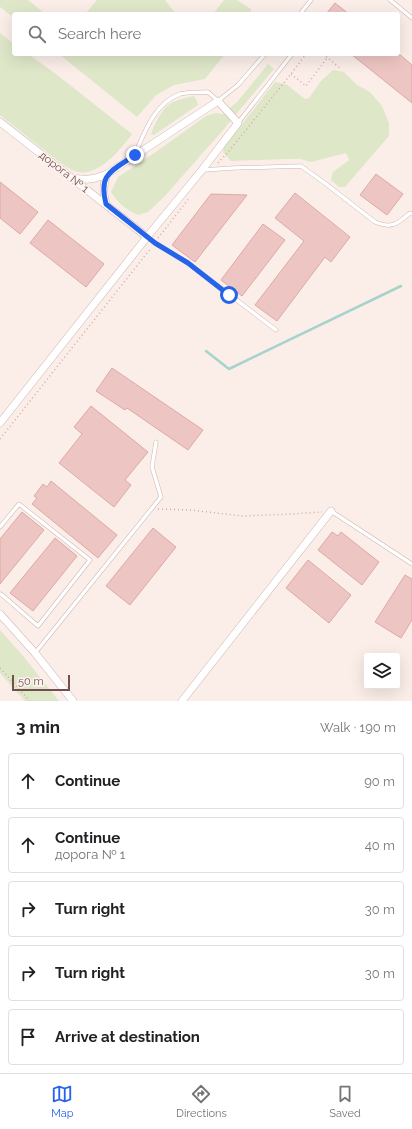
<!DOCTYPE html>
<meta charset="utf-8">
<style>
:root{--surface:#fff;--page:#f2f2f2;--text:#202124;--muted:#757577;--line:#e0e0e0;--accent:#2563eb}
body{margin:0;font-family:Raleway,sans-serif;background:var(--page);color:var(--text)}
.controls{position:absolute;right:12px;bottom:12px;display:grid;overflow:hidden;border-radius:4px;box-shadow:0 4px 16px #0002}
.controls button{width:36px;height:36px;display:grid;place-items:center;padding:0;border:0;border-bottom:1px solid var(--line);background:var(--surface);color:var(--text);font:20px sans-serif}
.scale{position:absolute;left:12px;bottom:10px;width:58px;box-sizing:border-box;padding-left:4px;border:2px solid #73504f;border-top:0;font-size:11px;line-height:14px;white-space:nowrap;color:#73504f;-webkit-text-stroke:3px #fdf3ef;paint-order:stroke}
.stop{position:absolute;width:12px;height:12px;margin:-9px;border:3px solid #2563eb;border-radius:50%;background:#fff}
.stop.end{background:#2563eb;border-color:#fff;box-shadow:0 1px 4px #0008}
.list{margin:0;padding:0;list-style:none}
h2{display:flex;justify-content:space-between;align-items:center;height:52px;margin:0;padding:0 16px;font-size:17px}
h2 small{font-size:13px;font-weight:400;color:var(--muted)}
.list li{display:grid;grid-template-columns:26px 1fr auto;gap:12px;align-items:center;box-sizing:border-box;height:56px;margin:0 8px 8px;padding:0 8px;border:1px solid var(--line);border-radius:4px}
.list b{display:block;font-size:15px;white-space:nowrap}
.list p{margin:0;font-size:13px;white-space:nowrap;color:var(--muted)}
.list em{font-size:13px;font-style:normal;color:var(--muted)}
.icon{flex:none;width:22px;height:22px;fill:none;stroke:currentColor;stroke-width:2;stroke-linecap:round;stroke-linejoin:round}
.map{position:relative;flex:none;width:412px;height:701px;overflow:hidden}
.search{position:absolute;background:var(--surface);box-shadow:0 4px 16px #0002;left:12px;right:12px;top:12px;height:44px;display:flex;align-items:center;gap:10px;box-sizing:border-box;padding:0 14px;border-radius:4px;color:var(--muted);font-size:15px}
.sheet{height:372px;background:var(--surface)}
nav{display:flex;justify-content:space-around;align-items:center;box-sizing:border-box;height:56px;border-top:1px solid var(--line);background:var(--surface);font-size:11px;color:var(--muted)}
nav a{display:grid;justify-items:center;gap:2px}
nav .on{color:var(--accent)}
.map>svg:first-child{display:block}
.green{fill:#dfe7c9}
.lines{fill:none;stroke-linecap:round;stroke-linejoin:round}
.stream{stroke:#a6d3cb;stroke-width:2.5}
.building{fill:#edc6c3;stroke:#dea8a5}
.lane-casing{stroke:#ceb6b3;stroke-width:4.5}
.street-casing{stroke:#ceb6b3;stroke-width:8}
.path{stroke:#d3a9a6;stroke-width:1.5;stroke-dasharray:1 3;stroke-linecap:butt}
.lane{stroke:#fff;stroke-width:3.5}
.street{stroke:#fff;stroke-width:7}
.route{stroke:#2563eb;stroke-width:5}
.labels{text-anchor:middle;dominant-baseline:central;stroke-width:3;stroke-linejoin:round;paint-order:stroke}
.street-label{font-size:11px;fill:#73504f;stroke:#fdf3ef}
</style>
<div class="map">
<svg width="412" height="701" viewBox="0 0 412 701">
<rect width="100%" height="100%" fill="#fbeee9"/>
<g class="green">
<path d="M0 0H28L44 13 48 14H14V18L0 7Z"/>
<path d="M97 0H165L176 14H81L86 13Z"/>
<path d="M224 0H237L251 9V14H213Z"/>
<path d="M0 33 14 44V54H28L56 74 132 134C121 149 99 176 79 172 72 171 67 167 62 164L0 115Z"/>
<path d="M59 54H225L205 79 174 85 156 95 137 117Z"/>
<path d="M268 64 274 69 224 129 164 197 148 212 138 215C125 209 119 204 111 192L118 177 150 156 206 116 215 113 223 114 237 102Z"/>
<path d="M333 70 344 72 357 85 370 92 382 106 389 123V136L345 187H339L331 180 333 172 349 160 346 153 311 162 300 159H286L231 161 223 152 224 147 275 82 286 84 305 99 309 98 321 81Z"/>
<path d="M194 96 197 101 198 105 154 135 151 134C154 125 160 113 167 106 174 100 185 98 194 96Z"/>
<path d="M0 630 24 657 59 701H25L0 673Z"/>
</g>
<g class="lines">
<path class="stream" d="M206 351 229 369 401 286"/>
</g>
<g class="building">
<path d="M335 3 349 14H326Z"/>
<path d="M351 54H399L412 65V103Z"/>
<path d="M376 174 403 194 387 215 360 195Z"/>
<path d="M0 182 38 212 20 234 0 218Z"/>
<path d="M295 193 350 237 331 262 325 257 277 321 255 305 304 241 275 218Z"/>
<path d="M211 194 247 195 195 262 172 245Z"/>
<path d="M48 220 104 264 86 287 30 243Z"/>
<path d="M263 224 285 240 242 296 221 280Z"/>
<path d="M112 368 203 430 188 450 127 408 125 410 96 391Z"/>
<path d="M91 406 148 452 125 480 131 485 114 507 59 463 82 434 74 427Z"/>
<path d="M51 481 117 535 98 558 32 504 37 498 34 496 43 484 47 487Z"/>
<path d="M22 512 44 530 0 584V539Z"/>
<path d="M153 528 176 547 130 605 106 586Z"/>
<path d="M332 532 338 536 341 532 379 562 362 585 318 550Z"/>
<path d="M55 538 77 556 33 611 10 593Z"/>
<path d="M308 560 351 595 329 623 286 588Z"/>
<path d="M405 575 412 579V620L401 638 375 622Z"/>
</g>
<g class="lines">
<defs>
<g id="lane">
<path d="M390 0 412 18"/>
<path d="M300 14 311 0"/>
<path d="M238 123 292 54"/>
<path d="M135 154C145 131 155 103 180 94 188 92 199 92 208 92L218 101 238 85 265 54"/>
<path d="M203 170 233 168 301 166 326 184 375 222C392 229 397 224 410 213L412 214"/>
<path d="M147 237 158 245 188 263 276 330"/>
<path d="M331 511 412 564"/>
<path d="M0 527 19 504 90 560 38 626 1 594"/>
<path d="M35 653 161 497 152 467 156 442"/>
</g>
<g id="street">
<path d="M0 122 147 237"/>
<path d="M106 204C103 192 103 186 107 174"/>
<path d="M0 423 147 237 202 170 238 123 218 101 107 174C93 180 85 180 71 178"/>
<path d="M0 614 35 653 73 701"/>
<path d="M182 701 331 511"/>
</g>
</defs>
<use href="#lane" class="lane-casing"/>
<use href="#street" class="street-casing"/>
<g class="path">
<path d="M323 54 340 68"/>
<path d="M291 74 306 86 327 58"/>
<path d="M218 163 229 151 291 74 306 54"/>
<path d="M158 238 190 197"/>
<path d="M0 439 151 248"/>
<path d="M158 509 191 510 242 516 292 514 322 512"/>
<path d="M0 668 30 701"/>
</g>
<use href="#lane" class="lane"/>
<use href="#street" class="street"/>
</g>
<g class="lines">
<path class="route" d="M135 155C112 171 98 173 106 204L155 243 188 263 229 295"/>
</g>
<g class="labels">
<g class="street-label">
<text transform="translate(64 172) rotate(38)">дорога № 1</text>
</g>
</g>
</svg>
<div class="controls">
<button><svg class="icon" aria-label="layers" viewBox="0 0 24 24"><path d="M12 4l9 5-9 5-9-5zM3 14l9 5 9-5"/></svg></button>
</div>
<div class="scale">50 m</div>
<div class="stop" style="left:229px;top:295px"></div>
<div class="stop end" style="left:135px;top:155px"></div>
<div class="search"><svg class="icon" aria-label="search" viewBox="0 0 24 24"><circle cx="10" cy="10" r="6"/><path d="M15 15l6 6"/></svg>Search here</div>
</div>
<section class="sheet">
<h2>3 min<small>Walk · 190 m</small></h2>
<ul class="list">
<li><svg class="icon" aria-label="ahead" viewBox="0 0 24 24"><path d="M12 20V5M6 11l6-6 6 6"/></svg><div><b>Continue</b></div><em>90 m</em></li>
<li><svg class="icon" aria-label="ahead" viewBox="0 0 24 24"><path d="M12 20V5M6 11l6-6 6 6"/></svg><div><b>Continue</b><p>дорога № 1</p></div><em>40 m</em></li>
<li><svg class="icon" aria-label="right" viewBox="0 0 24 24"><path d="M7 20v-9h11M14 6l5 5-5 5"/></svg><div><b>Turn right</b></div><em>30 m</em></li>
<li><svg class="icon" aria-label="right" viewBox="0 0 24 24"><path d="M7 20v-9h11M14 6l5 5-5 5"/></svg><div><b>Turn right</b></div><em>30 m</em></li>
<li><svg class="icon" aria-label="arrive" viewBox="0 0 24 24"><path d="M6 21V4h12l-3 4 3 4H6"/></svg><div><b>Arrive at destination</b></div></li>
</ul>
</section>
<nav>
<a class="on"><svg class="icon" aria-label="map" viewBox="0 0 24 24"><path d="M3 6l6-2 6 2 6-2v14l-6 2-6-2-6 2zM9 4v14M15 6v14"/></svg>Map</a>
<a><svg class="icon" aria-label="directions" viewBox="0 0 24 24"><path d="M12 3l9 9-9 9-9-9zM9 14v-3h6M13 9l2 2-2 2"/></svg>Directions</a>
<a><svg class="icon" aria-label="saved" viewBox="0 0 24 24"><path d="M7 4h10v16l-5-4-5 4z"/></svg>Saved</a>
</nav>
